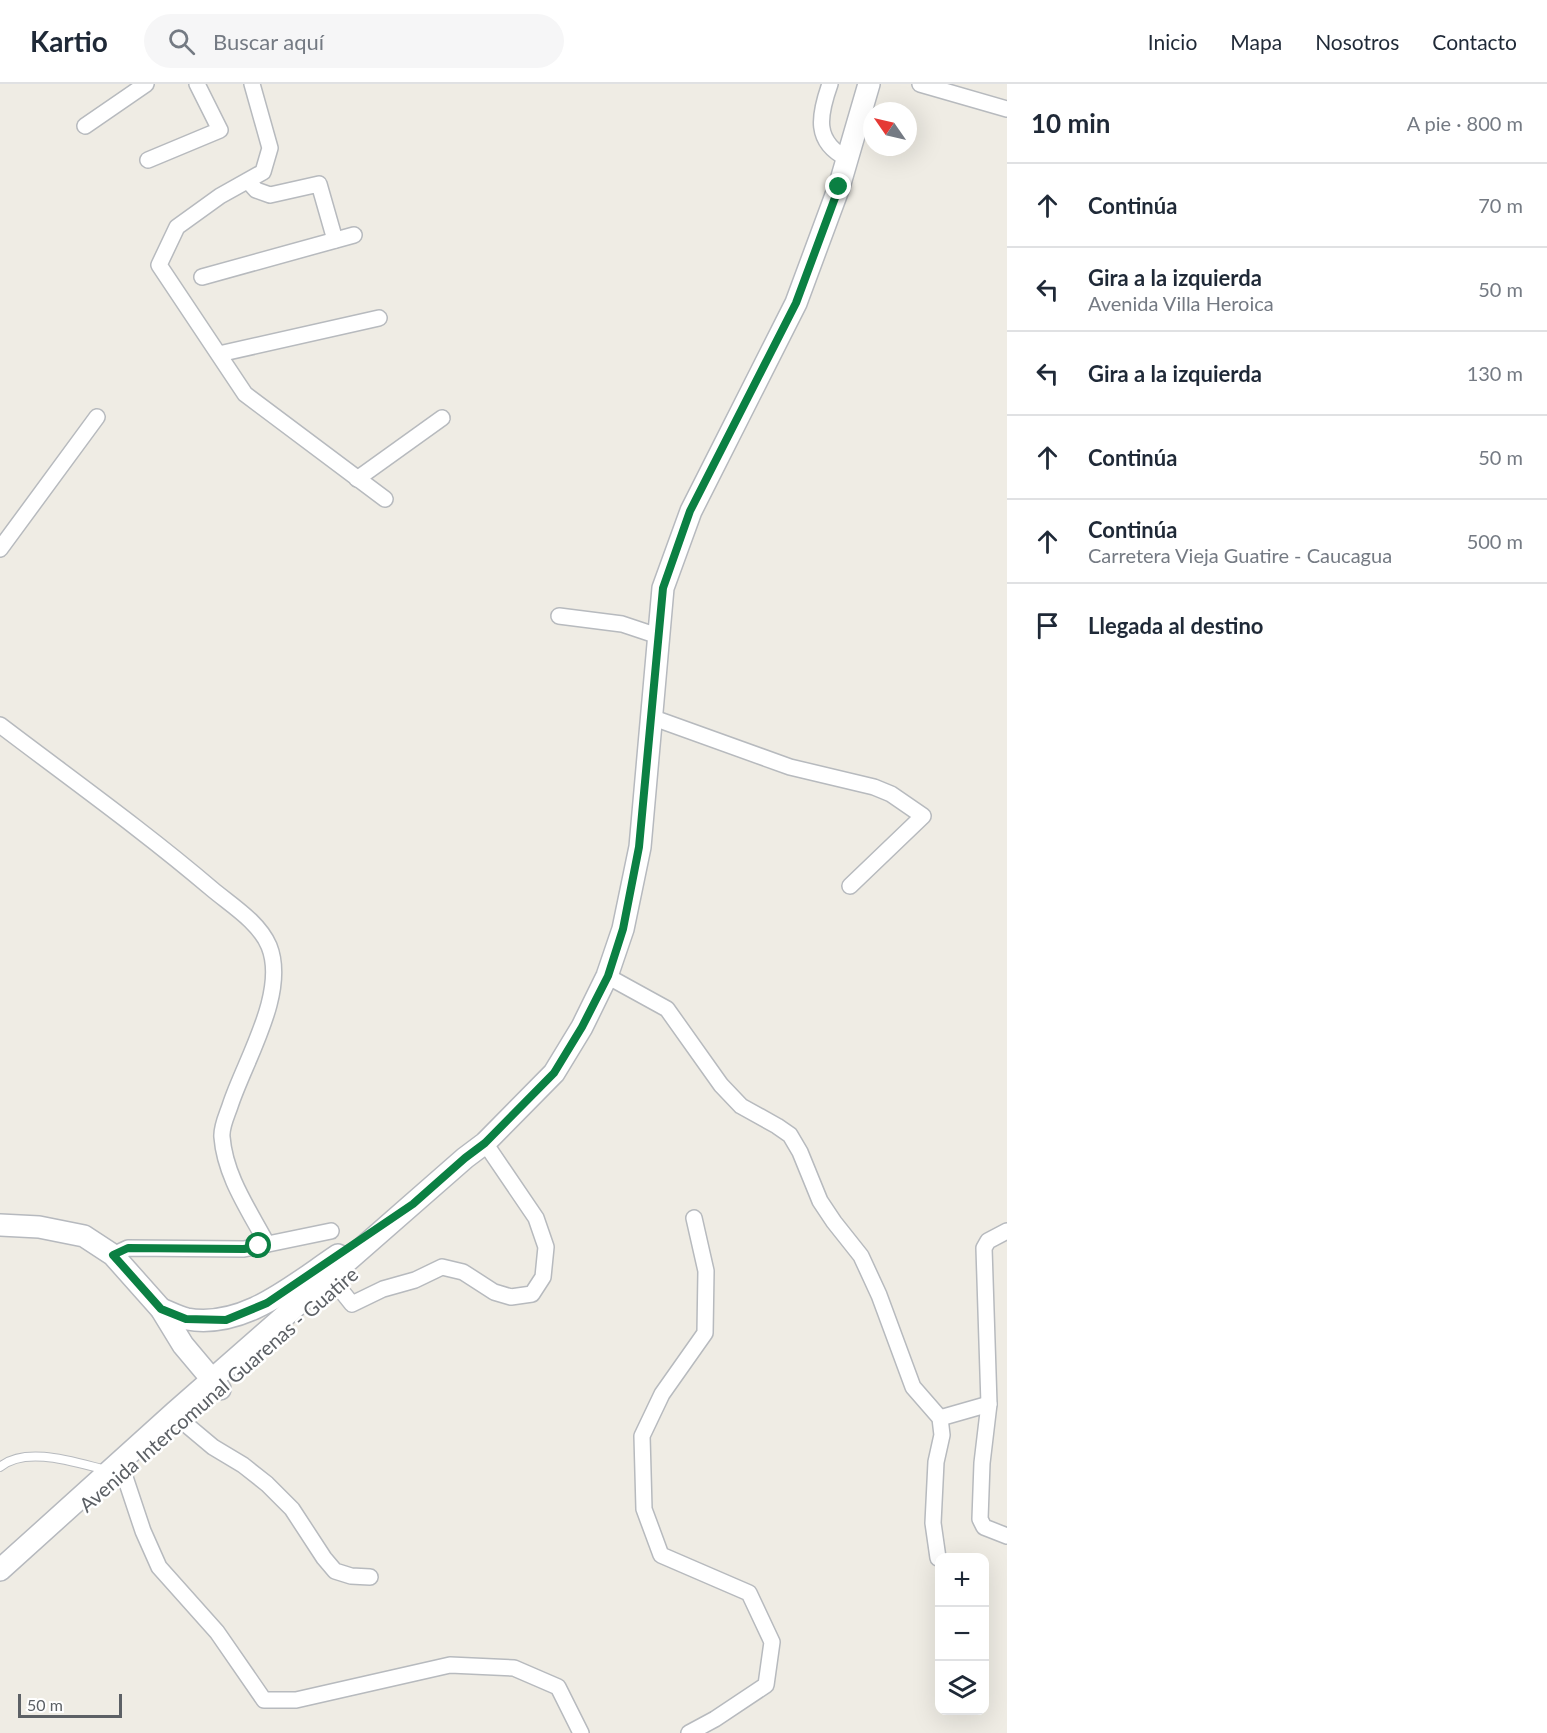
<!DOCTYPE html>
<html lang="es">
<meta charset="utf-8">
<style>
:root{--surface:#fff;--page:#f6f6f7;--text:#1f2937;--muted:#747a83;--line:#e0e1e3}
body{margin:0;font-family:Lato,sans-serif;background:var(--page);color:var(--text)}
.controls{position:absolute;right:18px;bottom:18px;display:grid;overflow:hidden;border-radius:12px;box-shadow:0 6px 24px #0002}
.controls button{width:54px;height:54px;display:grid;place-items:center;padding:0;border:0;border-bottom:2px solid var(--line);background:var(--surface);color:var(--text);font:30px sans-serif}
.compass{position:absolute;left:863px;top:18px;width:54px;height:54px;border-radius:50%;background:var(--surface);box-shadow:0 6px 24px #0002;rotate:304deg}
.scale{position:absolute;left:18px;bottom:15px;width:104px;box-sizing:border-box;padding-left:6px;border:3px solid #5c6065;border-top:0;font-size:16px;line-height:21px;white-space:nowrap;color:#5c6065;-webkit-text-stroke:4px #fff;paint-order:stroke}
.stop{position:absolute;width:18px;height:18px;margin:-14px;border:4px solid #0b8043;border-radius:50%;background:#fff}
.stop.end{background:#0b8043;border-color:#fff;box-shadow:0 2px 6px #0008}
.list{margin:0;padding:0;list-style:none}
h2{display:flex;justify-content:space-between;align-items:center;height:78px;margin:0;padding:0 24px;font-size:26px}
h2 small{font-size:20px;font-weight:400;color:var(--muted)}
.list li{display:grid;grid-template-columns:39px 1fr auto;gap:18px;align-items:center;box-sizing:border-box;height:84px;padding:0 24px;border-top:2px solid var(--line)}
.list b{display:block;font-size:22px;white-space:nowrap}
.list p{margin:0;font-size:20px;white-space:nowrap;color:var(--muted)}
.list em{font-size:20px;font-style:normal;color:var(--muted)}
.icon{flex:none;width:33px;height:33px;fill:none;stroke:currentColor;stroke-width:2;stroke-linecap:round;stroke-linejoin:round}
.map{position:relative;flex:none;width:1007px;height:1649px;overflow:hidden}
header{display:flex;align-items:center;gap:36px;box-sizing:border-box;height:84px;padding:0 30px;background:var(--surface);border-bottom:2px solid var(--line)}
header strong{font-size:28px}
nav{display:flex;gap:33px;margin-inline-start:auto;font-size:21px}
.search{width:420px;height:54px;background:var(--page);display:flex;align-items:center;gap:15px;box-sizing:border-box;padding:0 21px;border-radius:33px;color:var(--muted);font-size:22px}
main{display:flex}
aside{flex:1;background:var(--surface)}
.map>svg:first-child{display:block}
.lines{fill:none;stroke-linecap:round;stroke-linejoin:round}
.service-casing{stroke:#b7babe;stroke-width:10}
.minor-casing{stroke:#b7babe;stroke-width:18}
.secondary-casing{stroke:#b6b9be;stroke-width:24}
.service{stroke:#fff;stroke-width:8}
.minor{stroke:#fff;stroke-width:15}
.secondary{stroke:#fff;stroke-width:21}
.route{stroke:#0b8043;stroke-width:8}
.labels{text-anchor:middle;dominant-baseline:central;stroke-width:5;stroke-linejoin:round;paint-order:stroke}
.street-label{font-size:20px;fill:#5c6065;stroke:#fff}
</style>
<header>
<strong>Kartio</strong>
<div class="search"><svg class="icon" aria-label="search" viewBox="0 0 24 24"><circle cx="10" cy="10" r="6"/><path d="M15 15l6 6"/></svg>Buscar aquí</div>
<nav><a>Inicio</a><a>Mapa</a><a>Nosotros</a><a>Contacto</a></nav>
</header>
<main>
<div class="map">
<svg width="1007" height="1649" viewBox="0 0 1007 1649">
<rect width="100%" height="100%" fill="#efece4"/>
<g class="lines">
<defs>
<path id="service" d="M0 1383C26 1361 77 1379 106 1386"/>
<g id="minor">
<path d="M252 0 270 64 263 88 220 112 177 143 159 181 245 310 385 415"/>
<path d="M830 0C819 31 813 58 848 75"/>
<path d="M920 0 1007 25"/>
<path d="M85 42 146 0"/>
<path d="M148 76 220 46 197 0"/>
<path d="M248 97 256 106 270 111 319 100 335 156"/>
<path d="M202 193 354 151"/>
<path d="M219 270 379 234"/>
<path d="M357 395 442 334"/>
<path d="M0 465 97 333"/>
<path d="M559 532 622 540 658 552"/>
<path d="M651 633 790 683 874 703 891 710 923 732 850 802"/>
<path d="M0 641C71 695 144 747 212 805 231 821 259 838 269 862 288 909 244 978 230 1022 227 1031 221 1043 222 1053 225 1092 249 1126 267 1160"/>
<path d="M607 892 667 925 721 1001 741 1022 777 1042 790 1051 800 1068 820 1117 834 1138 861 1172 879 1211 913 1303 940 1334 942 1351 936 1378 933 1439 938 1474"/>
<path d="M1007 1147 988 1157 984 1164 989 1320 982 1379 980 1435 984 1443 1007 1452"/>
<path d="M113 1171 128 1164 244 1165 331 1147"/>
<path d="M336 1200 352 1220 383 1205 415 1196 442 1183 463 1188 494 1208 511 1213 532 1210 543 1193 546 1163 536 1134 485 1059"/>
<path d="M940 1334 989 1320"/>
<path d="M182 1337 213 1363 243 1381 267 1400 292 1425 324 1474 335 1487 351 1492 370 1493"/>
<path d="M123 1387 143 1447 159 1483 217 1548 264 1616H296L450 1581 514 1584 558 1603 581 1649"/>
<path d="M689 1649 715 1635 766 1601 772 1558 749 1509 661 1471 644 1425 642 1352 662 1310 705 1249 706 1187 694 1134"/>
</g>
<g id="secondary">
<path d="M0 1141 39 1143 84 1152 113 1171 161 1225 183 1261 220 1305"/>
<path d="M161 1225C169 1228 178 1233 187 1235 244 1245 293 1201 338 1171"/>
<path d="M0 1486 175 1328 465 1074 485 1059 554 989 582 943 607 892 623 845 640 763 663 504 691 427 796 219 839 103 869 0"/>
</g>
</defs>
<use href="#service" class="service-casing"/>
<use href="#minor" class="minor-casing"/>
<use href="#secondary" class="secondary-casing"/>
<use href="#service" class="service"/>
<use href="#minor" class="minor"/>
<use href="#secondary" class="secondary"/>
</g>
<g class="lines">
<path class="route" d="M259 1162 244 1165 128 1164 113 1171 161 1225 186 1235 226 1236 267 1219 413 1120 465 1074 485 1059 554 989 582 943 608 892 623 845 639 763 663 504 690 427 796 219 839 103"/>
</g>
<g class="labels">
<g class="street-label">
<text transform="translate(218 1305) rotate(-41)">Avenida Intercomunal Guarenas - Guatire</text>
</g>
</g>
</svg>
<div class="controls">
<button>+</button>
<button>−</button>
<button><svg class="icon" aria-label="layers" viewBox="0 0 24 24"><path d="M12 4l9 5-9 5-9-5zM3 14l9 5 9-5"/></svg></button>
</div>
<svg class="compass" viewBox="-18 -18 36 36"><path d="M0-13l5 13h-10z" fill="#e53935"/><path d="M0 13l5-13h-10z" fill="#747a83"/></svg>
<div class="scale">50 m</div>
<div class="stop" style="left:259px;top:1162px"></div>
<div class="stop end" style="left:839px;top:103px"></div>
</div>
<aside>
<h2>10 min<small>A pie · 800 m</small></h2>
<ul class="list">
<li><svg class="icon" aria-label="ahead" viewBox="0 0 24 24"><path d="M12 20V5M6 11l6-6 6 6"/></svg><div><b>Continúa</b></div><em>70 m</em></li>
<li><svg class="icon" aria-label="left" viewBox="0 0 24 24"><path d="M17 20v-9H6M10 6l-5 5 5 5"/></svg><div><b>Gira a la izquierda</b><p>Avenida Villa Heroica</p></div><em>50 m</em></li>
<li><svg class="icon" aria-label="left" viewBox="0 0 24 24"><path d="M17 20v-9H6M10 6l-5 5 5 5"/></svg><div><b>Gira a la izquierda</b></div><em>130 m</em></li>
<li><svg class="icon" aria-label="ahead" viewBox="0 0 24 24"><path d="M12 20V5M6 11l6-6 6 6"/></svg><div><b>Continúa</b></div><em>50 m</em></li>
<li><svg class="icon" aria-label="ahead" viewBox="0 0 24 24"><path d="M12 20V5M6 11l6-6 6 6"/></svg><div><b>Continúa</b><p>Carretera Vieja Guatire - Caucagua</p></div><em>500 m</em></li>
<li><svg class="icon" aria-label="arrive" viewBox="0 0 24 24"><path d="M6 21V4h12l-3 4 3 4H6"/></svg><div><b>Llegada al destino</b></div></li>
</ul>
</aside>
</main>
